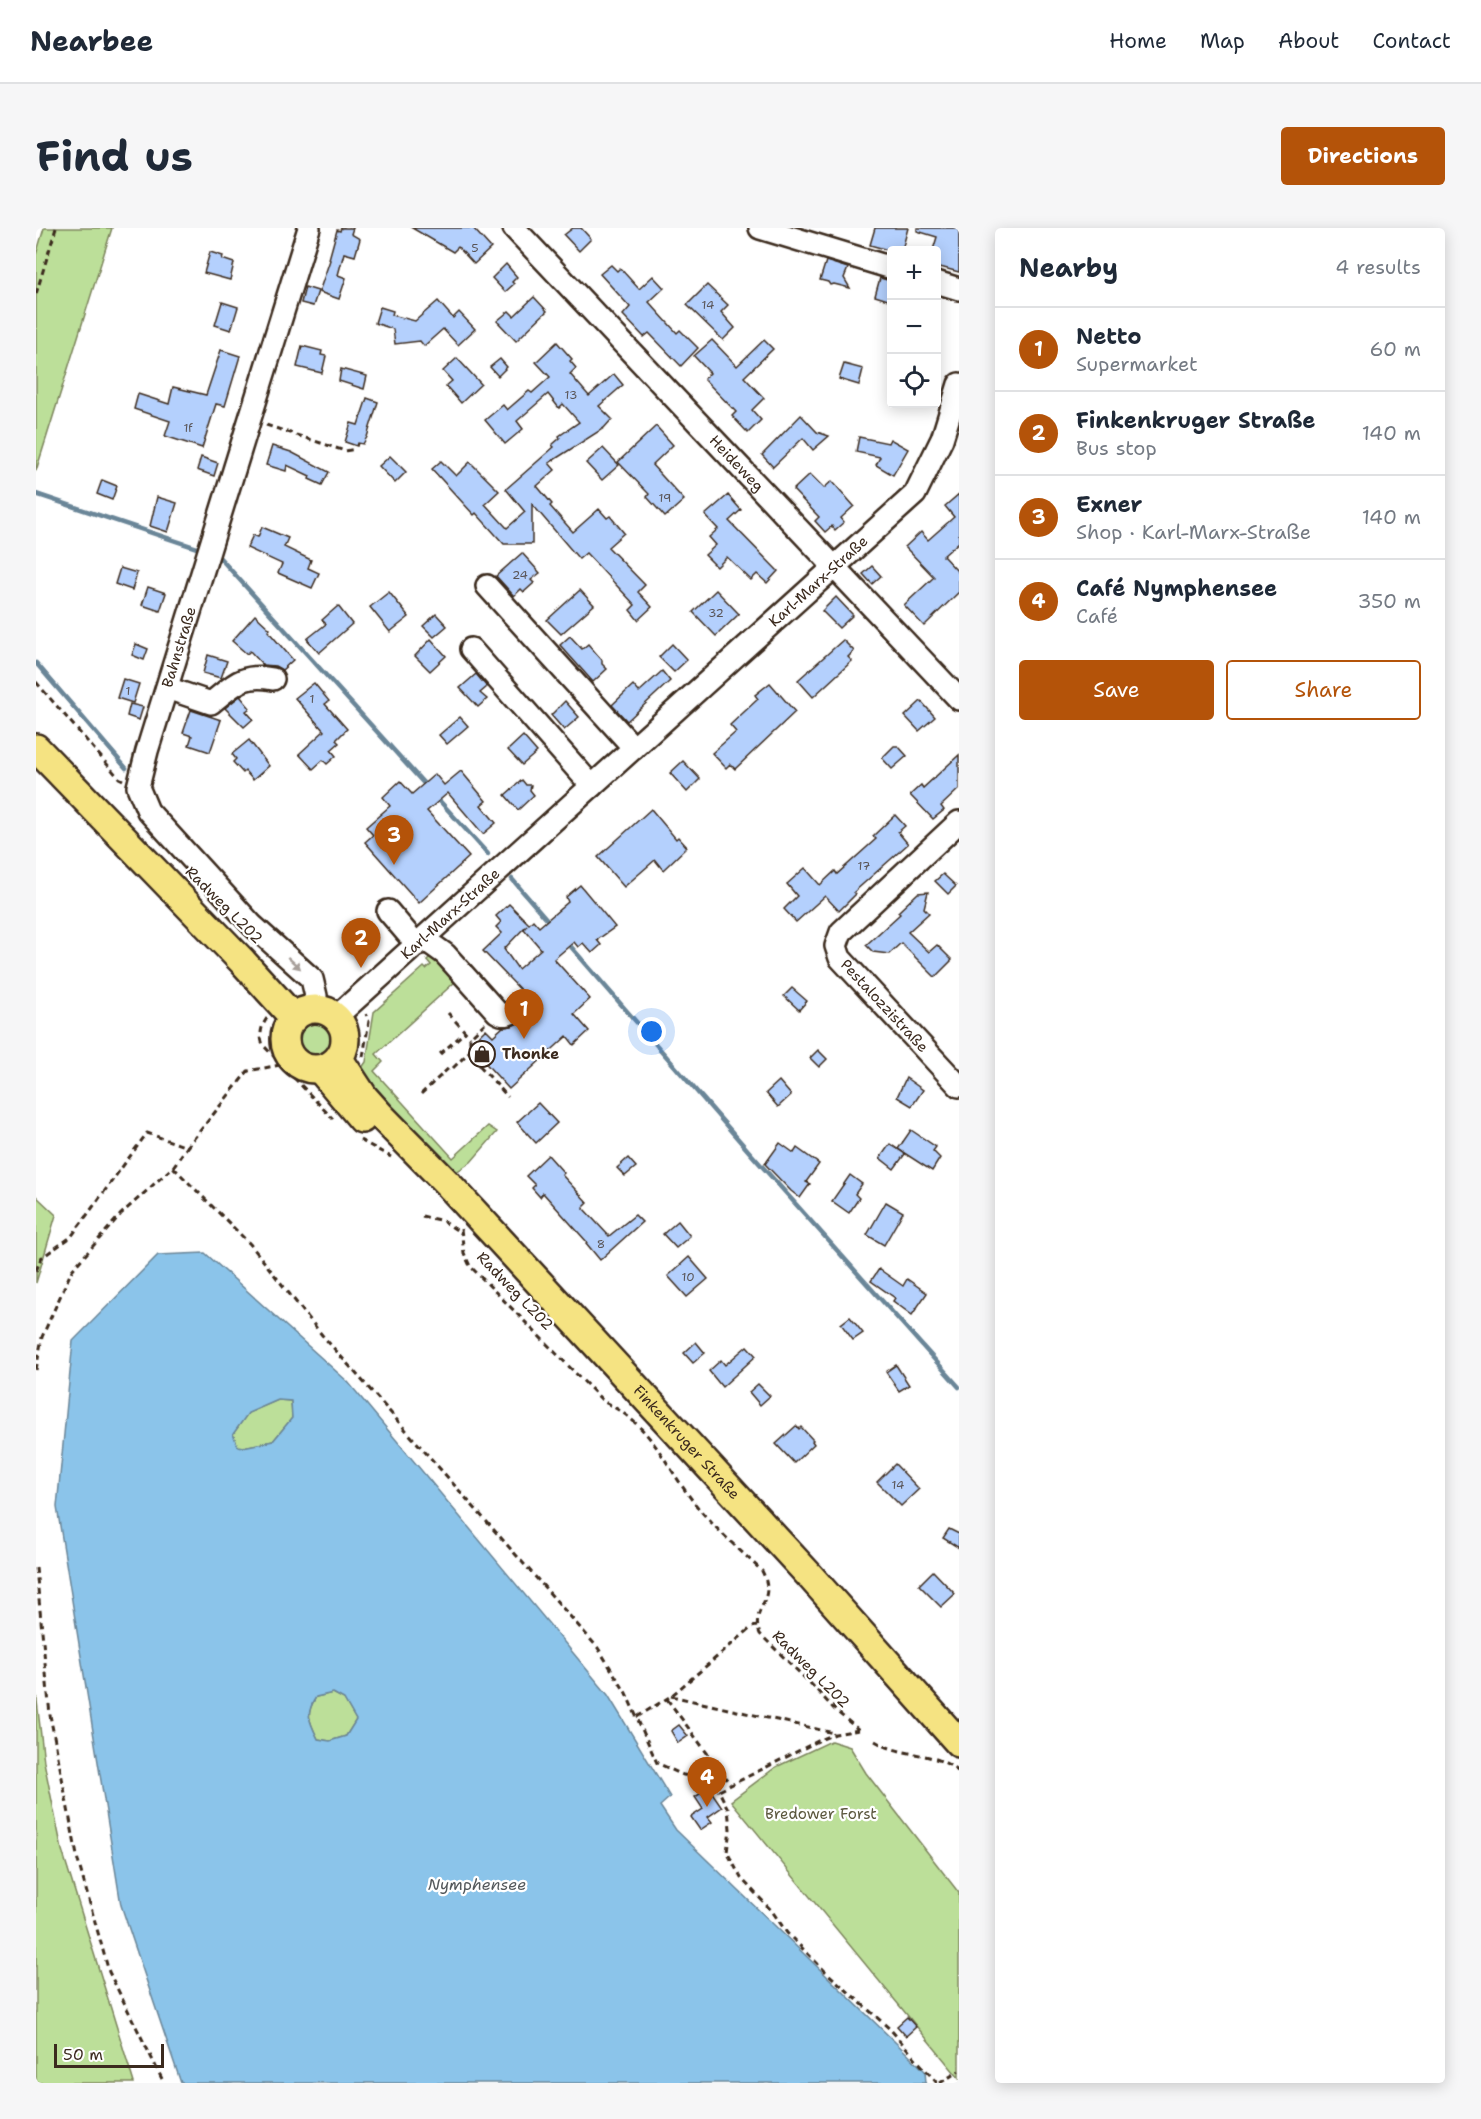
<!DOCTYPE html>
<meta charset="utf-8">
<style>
:root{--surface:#fff;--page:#f6f6f7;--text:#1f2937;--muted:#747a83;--line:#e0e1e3;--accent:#b45309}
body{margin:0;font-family:"Shantell Sans",sans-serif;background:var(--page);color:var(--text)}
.controls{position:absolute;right:18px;top:18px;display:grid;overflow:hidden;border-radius:6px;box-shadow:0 3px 15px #0003}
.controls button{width:54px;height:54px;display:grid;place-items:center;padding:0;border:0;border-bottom:2px solid var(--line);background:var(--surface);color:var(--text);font:30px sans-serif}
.scale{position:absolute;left:18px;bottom:15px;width:110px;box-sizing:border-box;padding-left:6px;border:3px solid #3b2a1e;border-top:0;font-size:16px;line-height:21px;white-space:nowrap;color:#3b2a1e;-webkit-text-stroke:4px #fff;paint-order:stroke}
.you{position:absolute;left:616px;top:804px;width:21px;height:21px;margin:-15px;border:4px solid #fff;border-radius:50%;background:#1a73e8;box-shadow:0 0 0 9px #1a73e833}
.badge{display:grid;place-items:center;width:39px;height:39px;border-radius:50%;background:var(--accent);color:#fff;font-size:20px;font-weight:700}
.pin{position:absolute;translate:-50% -50px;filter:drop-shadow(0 2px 3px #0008)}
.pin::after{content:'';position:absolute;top:32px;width:21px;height:18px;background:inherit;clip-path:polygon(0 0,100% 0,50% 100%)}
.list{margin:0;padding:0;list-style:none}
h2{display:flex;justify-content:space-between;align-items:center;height:78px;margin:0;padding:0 24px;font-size:26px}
h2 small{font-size:20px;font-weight:400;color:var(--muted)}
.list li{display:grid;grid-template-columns:39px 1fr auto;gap:18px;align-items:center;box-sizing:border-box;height:84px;padding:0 24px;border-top:2px solid var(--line)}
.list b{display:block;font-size:22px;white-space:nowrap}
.list p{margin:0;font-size:20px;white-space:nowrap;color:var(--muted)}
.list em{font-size:20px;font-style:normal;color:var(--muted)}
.actions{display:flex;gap:12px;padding:18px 24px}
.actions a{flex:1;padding:14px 0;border:2px solid var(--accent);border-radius:6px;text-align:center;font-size:21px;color:var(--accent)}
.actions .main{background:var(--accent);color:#fff}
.icon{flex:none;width:33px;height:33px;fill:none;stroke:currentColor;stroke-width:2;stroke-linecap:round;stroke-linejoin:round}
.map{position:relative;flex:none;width:923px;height:1855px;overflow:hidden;border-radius:6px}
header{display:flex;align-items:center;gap:36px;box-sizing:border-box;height:84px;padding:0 30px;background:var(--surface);border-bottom:2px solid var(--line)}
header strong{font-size:28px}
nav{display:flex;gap:33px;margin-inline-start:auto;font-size:21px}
.intro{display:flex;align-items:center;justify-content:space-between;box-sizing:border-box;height:144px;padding:0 36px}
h1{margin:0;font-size:42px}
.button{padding:15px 27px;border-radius:6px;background:var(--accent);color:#fff;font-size:21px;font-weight:700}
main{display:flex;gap:36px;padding:0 36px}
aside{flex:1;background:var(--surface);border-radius:6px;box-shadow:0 3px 15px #0003}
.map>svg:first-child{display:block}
.green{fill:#bcdf99;stroke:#7c845c;stroke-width:1.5}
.water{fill:#8bc4ea;stroke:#6b8698;stroke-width:1.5;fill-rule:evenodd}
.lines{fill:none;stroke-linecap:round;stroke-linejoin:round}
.stream{stroke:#6b8698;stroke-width:4.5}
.building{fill:#b4d0fd;stroke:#3b2a1e;stroke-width:1.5;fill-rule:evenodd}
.minor-casing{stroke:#3b2a1e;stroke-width:26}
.major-casing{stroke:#3b2a1e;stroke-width:32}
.path{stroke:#3b2a1e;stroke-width:3;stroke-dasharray:6 4.5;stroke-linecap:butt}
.minor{stroke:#fff;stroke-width:21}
.major{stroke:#f5e382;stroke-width:27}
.oneway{fill:#a79f9a}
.labels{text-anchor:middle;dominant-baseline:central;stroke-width:4.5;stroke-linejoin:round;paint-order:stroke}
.number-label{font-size:12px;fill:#595456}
.street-label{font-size:15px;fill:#3b2a1e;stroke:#fff}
.poi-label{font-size:15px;font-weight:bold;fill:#3b2a1e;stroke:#fff;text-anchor:start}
.park-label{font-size:15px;fill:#5b573d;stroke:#fff}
.water-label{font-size:16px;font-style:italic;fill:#53585b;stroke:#fff}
</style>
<header>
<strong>Nearbee</strong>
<nav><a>Home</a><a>Map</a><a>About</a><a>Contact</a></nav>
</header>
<div class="intro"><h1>Find us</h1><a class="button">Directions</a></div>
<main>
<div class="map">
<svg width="923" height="1855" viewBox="0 0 923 1855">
<rect width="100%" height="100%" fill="#fff"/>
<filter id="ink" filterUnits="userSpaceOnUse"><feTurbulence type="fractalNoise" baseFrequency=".0167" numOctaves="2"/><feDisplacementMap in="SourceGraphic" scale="12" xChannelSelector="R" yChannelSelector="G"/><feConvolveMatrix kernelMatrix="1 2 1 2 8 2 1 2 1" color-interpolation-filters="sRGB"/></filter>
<g filter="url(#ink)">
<g class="green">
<path d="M8 0H76L0 243V27Z"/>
<path d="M396 727 420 753 340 826 347 834 338 843 417 930 452 898 461 904 435 934 414 948 320 848 330 834 338 784 388 739 390 741 395 737 391 732Z"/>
<circle cx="279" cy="810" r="22"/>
<path d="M0 968 20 987 0 1055Z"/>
<path d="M242 1172 255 1173 256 1190 237 1213 207 1219H202L197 1206 212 1185Z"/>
<path d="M0 1464 8 1534 26 1622 98 1855H0Z"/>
<path d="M297 1465 308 1471 320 1492 310 1508 294 1513 282 1511C273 1493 269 1486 280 1469Z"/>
<path d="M795 1513 814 1519 830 1545 923 1665V1850L695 1573 740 1539Z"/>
</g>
<path class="water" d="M169 1025 312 1154 572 1467 634 1569 624 1578 640 1602 889 1843 890 1855H145L85 1677 21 1279 37 1113 122 1027ZM242 1172 255 1173 256 1190 237 1213 207 1219 202 1218 197 1206 212 1185ZM297 1465 308 1471 320 1492 310 1508 294 1513 282 1511C273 1493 269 1486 280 1469Z"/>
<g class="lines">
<g class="stream">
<path d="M0 266 161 320"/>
<path d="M184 330 391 559"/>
<path d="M0 435 90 540"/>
<path d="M401 570 452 626"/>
<path d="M476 651 514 695"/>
<path d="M530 713 716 927 923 1159"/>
</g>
</g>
<g class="building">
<path d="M305 0H317L315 6 324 11 319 28 308 25 302 47 310 50 303 71 283 64 294 32 293 31 301 2 304 3Z"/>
<path d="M376 0H437L455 20 438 36 422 19 417 24Z"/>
<path d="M537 0H545L555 11 543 23 528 7Z"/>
<path d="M839 0H872L866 22H852L834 17Z"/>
<path d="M881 0H923V44L900 38V22H897L901 9 881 3Z"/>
<path d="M174 24 187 28 186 31 198 35 194 52 168 45Z"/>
<path d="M790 33 812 40 808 50 814 60 798 56 794 57 792 54 784 52Z"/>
<path d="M470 36 481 49 476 54 478 56 469 64 456 50Z"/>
<path d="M575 37 581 43 584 40 603 61 617 48 628 60 613 74 641 105 644 102 662 120 645 138 613 105 608 109 587 87 594 79 564 46Z"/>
<path d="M844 50 855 53V73L839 68Z"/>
<path d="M671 57 692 77 685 84 699 100 687 112 651 77Z"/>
<path d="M269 59 282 63 277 78 265 75Z"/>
<path d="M498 69 511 83 480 113 461 93 473 83 478 88Z"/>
<path d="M402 73 417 90 423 84 439 101 422 117 407 101 388 118 384 113 359 116 357 101 339 95 344 79 357 83 356 87 379 93Z"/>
<path d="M186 74 202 79 195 102 179 97Z"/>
<path d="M676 112 701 138 728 112 737 121 708 149 728 170 716 182 725 192 712 205 696 188 700 184 668 151 674 145 658 128Z"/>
<path d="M521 114 536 131 534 133 540 140 534 146 553 168 578 146 587 157 563 178 576 191 568 200 513 235 519 242 501 258 516 276 514 278 537 304 563 281 571 290 574 288 588 305 572 319 609 357 602 364 616 379 602 392 594 382 599 377 550 325 543 331 496 276V316H468L440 285 438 287 396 241 405 233 420 248 434 234 463 263 449 276 471 300 489 284 470 261 518 219 516 217 524 210 523 208 543 194 527 176 523 180 512 166 481 193 487 201 469 216 449 192 467 177 471 182 493 163 496 165 514 149 500 134Z"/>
<path d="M266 118 286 123 285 127 290 128 286 145 261 139Z"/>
<path d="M185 122 204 128 189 178 180 176 166 220 129 208 134 193 98 181 102 166 133 176 137 159 170 167Z"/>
<path d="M421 130 445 156 425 175 410 158 416 153 407 143Z"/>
<path d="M464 131 471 139 462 148 454 139Z"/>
<path d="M808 136 827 141 823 157 803 151Z"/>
<path d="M305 141 331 148 328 161 303 153Z"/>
<path d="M331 170 342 174 331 209 327 216 322 215 321 218 309 214 315 195 322 197Z"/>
<path d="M765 187 781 204 793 208 777 222 767 210 737 239 726 227Z"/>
<path d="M620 198 637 217 616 237 648 272 629 289 611 269 613 266 582 234Z"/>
<path d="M823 209 852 215 854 211 872 221 857 247 840 237 844 229 820 224Z"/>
<path d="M236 218 255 224 293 244 286 257 273 251 274 248 251 237 250 243 230 237Z"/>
<path d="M567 220 583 237 566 252 550 235Z"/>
<path d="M354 228 370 244 359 255 343 238Z"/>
<path d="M165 229 182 235 178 248 161 242Z"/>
<path d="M774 246 788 260 796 253 818 278 805 290 808 294 799 302 796 298 789 304 779 293 783 289 757 262Z"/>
<path d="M66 252 81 258 76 272 61 266Z"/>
<path d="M923 266V314L907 328 923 345V364L888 398 868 377 898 349 869 319 885 304 892 312 918 289 909 278Z"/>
<path d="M692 267 705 282 693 293 742 343 731 355 721 346 715 352 691 329 681 339 669 327 680 317 673 309 682 301 669 287Z"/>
<path d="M121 269 141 275 132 304 114 298Z"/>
<path d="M226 299 252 310 248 319 275 332 272 340 283 345 276 360 242 345 246 336 211 320 217 307 222 309Z"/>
<path d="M486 325 504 345 495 352 498 355 488 364 485 361 478 368 460 348Z"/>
<path d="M836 338 845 348 836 356 827 346Z"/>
<path d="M84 340 101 345 96 362 79 356Z"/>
<path d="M112 359 130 365 124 383 106 377Z"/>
<path d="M544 362 558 377 525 406 511 392Z"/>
<path d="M680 362 703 386 680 408 657 384Z"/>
<path d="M353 364 373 389 354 404 334 379Z"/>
<path d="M800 369 817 387 803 400 786 383Z"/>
<path d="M302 378 316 396 283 425 271 411 290 396 286 392Z"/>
<path d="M400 386 411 398 398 409 387 398Z"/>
<path d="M219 387 234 401 232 403 257 432 246 442 239 438 227 437 214 423 211 426 196 413Z"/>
<path d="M534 408 546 421 552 416 566 432V436L571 441 557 454 524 417Z"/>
<path d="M395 411 410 428 394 443 379 428Z"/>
<path d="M807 412 818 423 812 429 816 433 777 469 762 452Z"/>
<path d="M100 416 112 421 108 432 96 427Z"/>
<path d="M636 416 651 432 638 444 623 429Z"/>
<path d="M172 427 191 433 185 450 167 445Z"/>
<path d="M626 443 634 453 591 493 576 477 597 457 603 464Z"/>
<path d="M440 446 451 459 444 465 451 471 442 479 424 460Z"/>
<path d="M87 451 103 456 97 475 81 470Z"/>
<path d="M278 455 293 473 289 476 311 501 300 512 303 515 295 522 300 528 291 536 287 532 277 541 263 526 288 503 259 470Z"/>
<path d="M734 455 759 484 699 541 694 536 690 540 676 525 700 504 694 497 722 471 719 467Z"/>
<path d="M204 468 214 480 210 483 217 491 208 499 189 480Z"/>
<path d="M529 473 543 489 528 502 515 487Z"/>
<path d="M885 473 899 489 883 503 869 488Z"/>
<path d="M94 476 107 479 103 492 91 488Z"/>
<path d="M155 482 185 492 174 524 153 517 156 508 147 505Z"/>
<path d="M424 489 432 498 411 516 403 507Z"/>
<path d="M487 508 501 524 486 537 472 522Z"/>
<path d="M213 512 233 538 217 552 209 543 207 545 197 534 200 531 196 526Z"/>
<path d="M858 518H862L871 528 856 541 846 530Z"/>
<path d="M923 527V561L905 578 908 582 897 591 874 567 885 557 887 560Z"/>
<path d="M647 533 664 551 651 564 634 545Z"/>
<path d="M425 543 450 573 445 577 460 595 447 606 412 565 391 583 433 629 383 675 329 614 337 607 330 599 354 578 347 569 364 553 376 566 399 546 408 557Z"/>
<path d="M486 552 490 557H495L494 562 498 567 482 582 469 567Z"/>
<path d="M615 581 640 611 642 609 651 619 627 642 619 632 588 659 562 629Z"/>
<path d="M859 587 869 598 862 604 872 616 818 664 820 666 803 683 789 668 760 694 748 681 761 668 751 656 769 640 784 657 799 643 801 646 840 611 837 608Z"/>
<path d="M907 646 920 658 912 666 899 653Z"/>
<path d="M544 657 579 699 561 712 565 717 556 725 547 715 542 719 538 714 518 731 554 771 538 786 553 803 538 817 531 808 473 861 433 817 450 801 457 808 467 799 476 798 484 794 493 784V775L495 773 447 723 466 705 460 699 465 694 460 688 473 676 493 696 497 692 503 699 532 674 530 669ZM491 697 488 701 505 721 482 741 468 721Z"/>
<path d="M892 664 888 680 893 685 872 704 893 724 901 717 916 732 899 749 865 715 853 726 837 724 830 717 864 686 862 684 882 665Z"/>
<path d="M756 760 771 773 763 782 748 768Z"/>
<path d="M782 822 791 831 783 839 774 830Z"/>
<path d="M870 850 887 862 876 878 861 869Z"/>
<path d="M743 853 755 867 742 879 730 865Z"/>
<path d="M502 875 521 895 500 915 481 894Z"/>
<path d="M875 902 900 919 897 923 904 930 896 943 862 921Z"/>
<path d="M744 915 758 925 761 920 783 936 770 954 774 956 764 970 755 963 729 936Z"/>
<path d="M854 916 869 926 858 941 844 930Z"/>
<path d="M512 927 528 945 526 947 552 975 547 980 573 1008 599 987 606 994 564 1032 550 1015 551 1014 507 965 504 969 496 960 499 957 490 948Z"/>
<path d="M592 930 600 939 589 948 581 940Z"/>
<path d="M814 947 826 956 819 966 823 970 813 985 796 973Z"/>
<path d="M850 974 867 984 848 1017 831 1007Z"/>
<path d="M642 993 654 1008 640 1020 627 1006Z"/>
<path d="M653 1029 672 1051 651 1069 632 1048Z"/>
<path d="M843 1041 867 1058 871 1051 891 1065 876 1087 857 1073 859 1070 835 1053Z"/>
<path d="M814 1089 827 1105 817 1112 805 1096Z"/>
<path d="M660 1114 669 1125 657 1135 648 1125Z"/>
<path d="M711 1118 720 1128 686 1159 673 1143 685 1132 689 1137Z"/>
<path d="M860 1137 873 1157 863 1163 850 1144Z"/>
<path d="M722 1156 734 1168 724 1177 713 1164Z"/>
<path d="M760 1198 763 1201 765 1199 777 1212 776 1213 778 1216 758 1235 740 1216Z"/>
<path d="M859 1236 883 1261 865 1278 841 1254Z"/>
<path d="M913 1301 923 1306V1320L907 1310Z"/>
<path d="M897 1343 919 1366 905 1379 883 1357Z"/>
<path d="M643 1497 652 1508 642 1515 635 1503Z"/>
<path d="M673 1560 686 1579 672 1589 676 1594 664 1602 655 1589 667 1581 659 1569Z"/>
<path d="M871 1789 880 1799 870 1808 861 1798Z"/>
</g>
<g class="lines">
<defs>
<g id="minor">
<path d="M273 0 111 523 102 559 112 583 216 697 276 751 280 768 275 781"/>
<path id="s1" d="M478 0 923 471"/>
<path d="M724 0 856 40"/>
<path d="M900 54 923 61"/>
<path d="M451 358 598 520"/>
<path d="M435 421 556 558"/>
<path d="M131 460 175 475C198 457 206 445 237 451"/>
<path id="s2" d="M923 594 805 704 800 718 804 730 923 858"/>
<path d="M352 683 381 717"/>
<path d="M388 711 409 726 461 784C469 789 475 786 481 780"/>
<path id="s3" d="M300 789 879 266 906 211 923 156"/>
</g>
<g id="major">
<path d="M0 520 207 734 258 790"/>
<circle cx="279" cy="811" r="30"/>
<path id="s4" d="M303 831 328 869 345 888 413 957 774 1348 923 1515"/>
<path d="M284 841 326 891"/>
</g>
</defs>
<use href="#minor" class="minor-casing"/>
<use href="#major" class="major-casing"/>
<g class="path">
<path d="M0 66 20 0"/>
<path d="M230 197 309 223 320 221"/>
<path d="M0 454 83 550 87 552"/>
<path d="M412 785 434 809"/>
<path d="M231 790C225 799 223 806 227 817L297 891"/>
<path d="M449 795 434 809V827L472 869"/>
<path d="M404 826 429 804"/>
<path d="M327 829 333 793 330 786"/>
<path d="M417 840 434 823"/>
<path d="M385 866 415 838"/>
<path d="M324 912 355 929"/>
<path d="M137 939 151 919"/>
<path d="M386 988 407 993 425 1005"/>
<path d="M425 1001 428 1025 434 1038 568 1174C617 1197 628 1237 660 1277 679 1301 704 1322 726 1343 742 1374 713 1380 724 1406L776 1457 800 1483 823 1502"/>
<path d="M0 1043 5 1030 35 1009 111 905 151 919 212 843 244 837"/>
<path d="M0 1142 6 1109 36 1042 85 986 137 939 214 1016 286 1107 562 1420 590 1465 621 1535 647 1547 669 1550 683 1563"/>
<path d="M0 1340 14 1487 42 1633 73 1744 128 1855"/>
<path d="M635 1468 798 1505"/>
<path d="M631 1471 694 1556"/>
<path d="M601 1489 635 1468 716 1399 721 1398"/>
<path d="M823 1502 799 1506 784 1512 683 1563 692 1581 694 1601 691 1624 705 1650 736 1683 751 1705 788 1742 854 1801 901 1855"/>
<path d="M839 1513C869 1531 896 1521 923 1544"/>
<path d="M904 1855 923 1843"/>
</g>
<use href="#minor" class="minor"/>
<use href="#major" class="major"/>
</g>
<defs><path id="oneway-solid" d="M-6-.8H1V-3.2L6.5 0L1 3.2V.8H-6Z" transform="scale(1.5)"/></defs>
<use class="oneway" href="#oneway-solid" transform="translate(258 735) rotate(42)"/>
</g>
<defs>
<symbol id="shop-ring" viewBox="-11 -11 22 22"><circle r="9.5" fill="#fff" stroke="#3b2a1e" stroke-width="1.5"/><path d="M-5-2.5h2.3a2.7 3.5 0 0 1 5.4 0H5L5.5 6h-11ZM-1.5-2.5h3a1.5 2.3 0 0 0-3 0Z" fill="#3b2a1e"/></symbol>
</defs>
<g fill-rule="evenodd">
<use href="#shop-ring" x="431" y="811" width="30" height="30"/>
</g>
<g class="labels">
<g class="number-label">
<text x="439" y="20">5</text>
<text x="672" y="77">14</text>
<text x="535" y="167">13</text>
<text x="152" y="200">1f</text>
<text x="629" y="270">19</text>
<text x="484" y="347">24</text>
<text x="680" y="385">32</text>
<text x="92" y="463">1</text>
<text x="276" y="471">1</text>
<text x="828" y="638">17</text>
<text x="565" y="1016">8</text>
<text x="652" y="1049">10</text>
<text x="862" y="1257">14</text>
</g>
<g class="street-label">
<text stroke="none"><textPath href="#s1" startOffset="324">Heideweg</textPath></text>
<text stroke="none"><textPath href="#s3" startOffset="650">Karl-Marx-Straße</textPath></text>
<text transform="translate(143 419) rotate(-73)">Bahnstraße</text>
<text transform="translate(188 677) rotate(45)">Radweg L202</text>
<text stroke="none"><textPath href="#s3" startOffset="154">Karl-Marx-Straße</textPath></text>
<text stroke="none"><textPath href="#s2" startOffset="254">Pestalozzistraße</textPath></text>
<text transform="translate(479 1063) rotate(46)">Radweg L202</text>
<text stroke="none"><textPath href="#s4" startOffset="518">Finkenkruger Straße</textPath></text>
<text transform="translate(775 1441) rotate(45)">Radweg L202</text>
</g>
<g class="poi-label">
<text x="466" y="826">Thonke</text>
</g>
<g class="park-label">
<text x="785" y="1586">Bredower Forst</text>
</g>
<g class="water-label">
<text x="441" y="1656">Nymphensee</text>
</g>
</g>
</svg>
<div class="controls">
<button>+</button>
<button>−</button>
<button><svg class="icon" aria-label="locate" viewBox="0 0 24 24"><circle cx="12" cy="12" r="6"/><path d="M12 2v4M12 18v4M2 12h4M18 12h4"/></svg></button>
</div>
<div class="scale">50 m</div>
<div class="you"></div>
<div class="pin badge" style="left:488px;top:811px">1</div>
<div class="pin badge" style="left:325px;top:740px">2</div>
<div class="pin badge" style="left:358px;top:637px">3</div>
<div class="pin badge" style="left:671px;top:1579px">4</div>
</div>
<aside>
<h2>Nearby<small>4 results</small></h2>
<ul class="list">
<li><span class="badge">1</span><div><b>Netto</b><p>Supermarket</p></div><em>60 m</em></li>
<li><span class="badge">2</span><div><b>Finkenkruger Straße</b><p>Bus stop</p></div><em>140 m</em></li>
<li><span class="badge">3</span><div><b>Exner</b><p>Shop · Karl-Marx-Straße</p></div><em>140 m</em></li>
<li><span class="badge">4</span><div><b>Café Nymphensee</b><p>Café</p></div><em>350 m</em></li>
</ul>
<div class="actions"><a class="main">Save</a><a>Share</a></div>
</aside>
</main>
